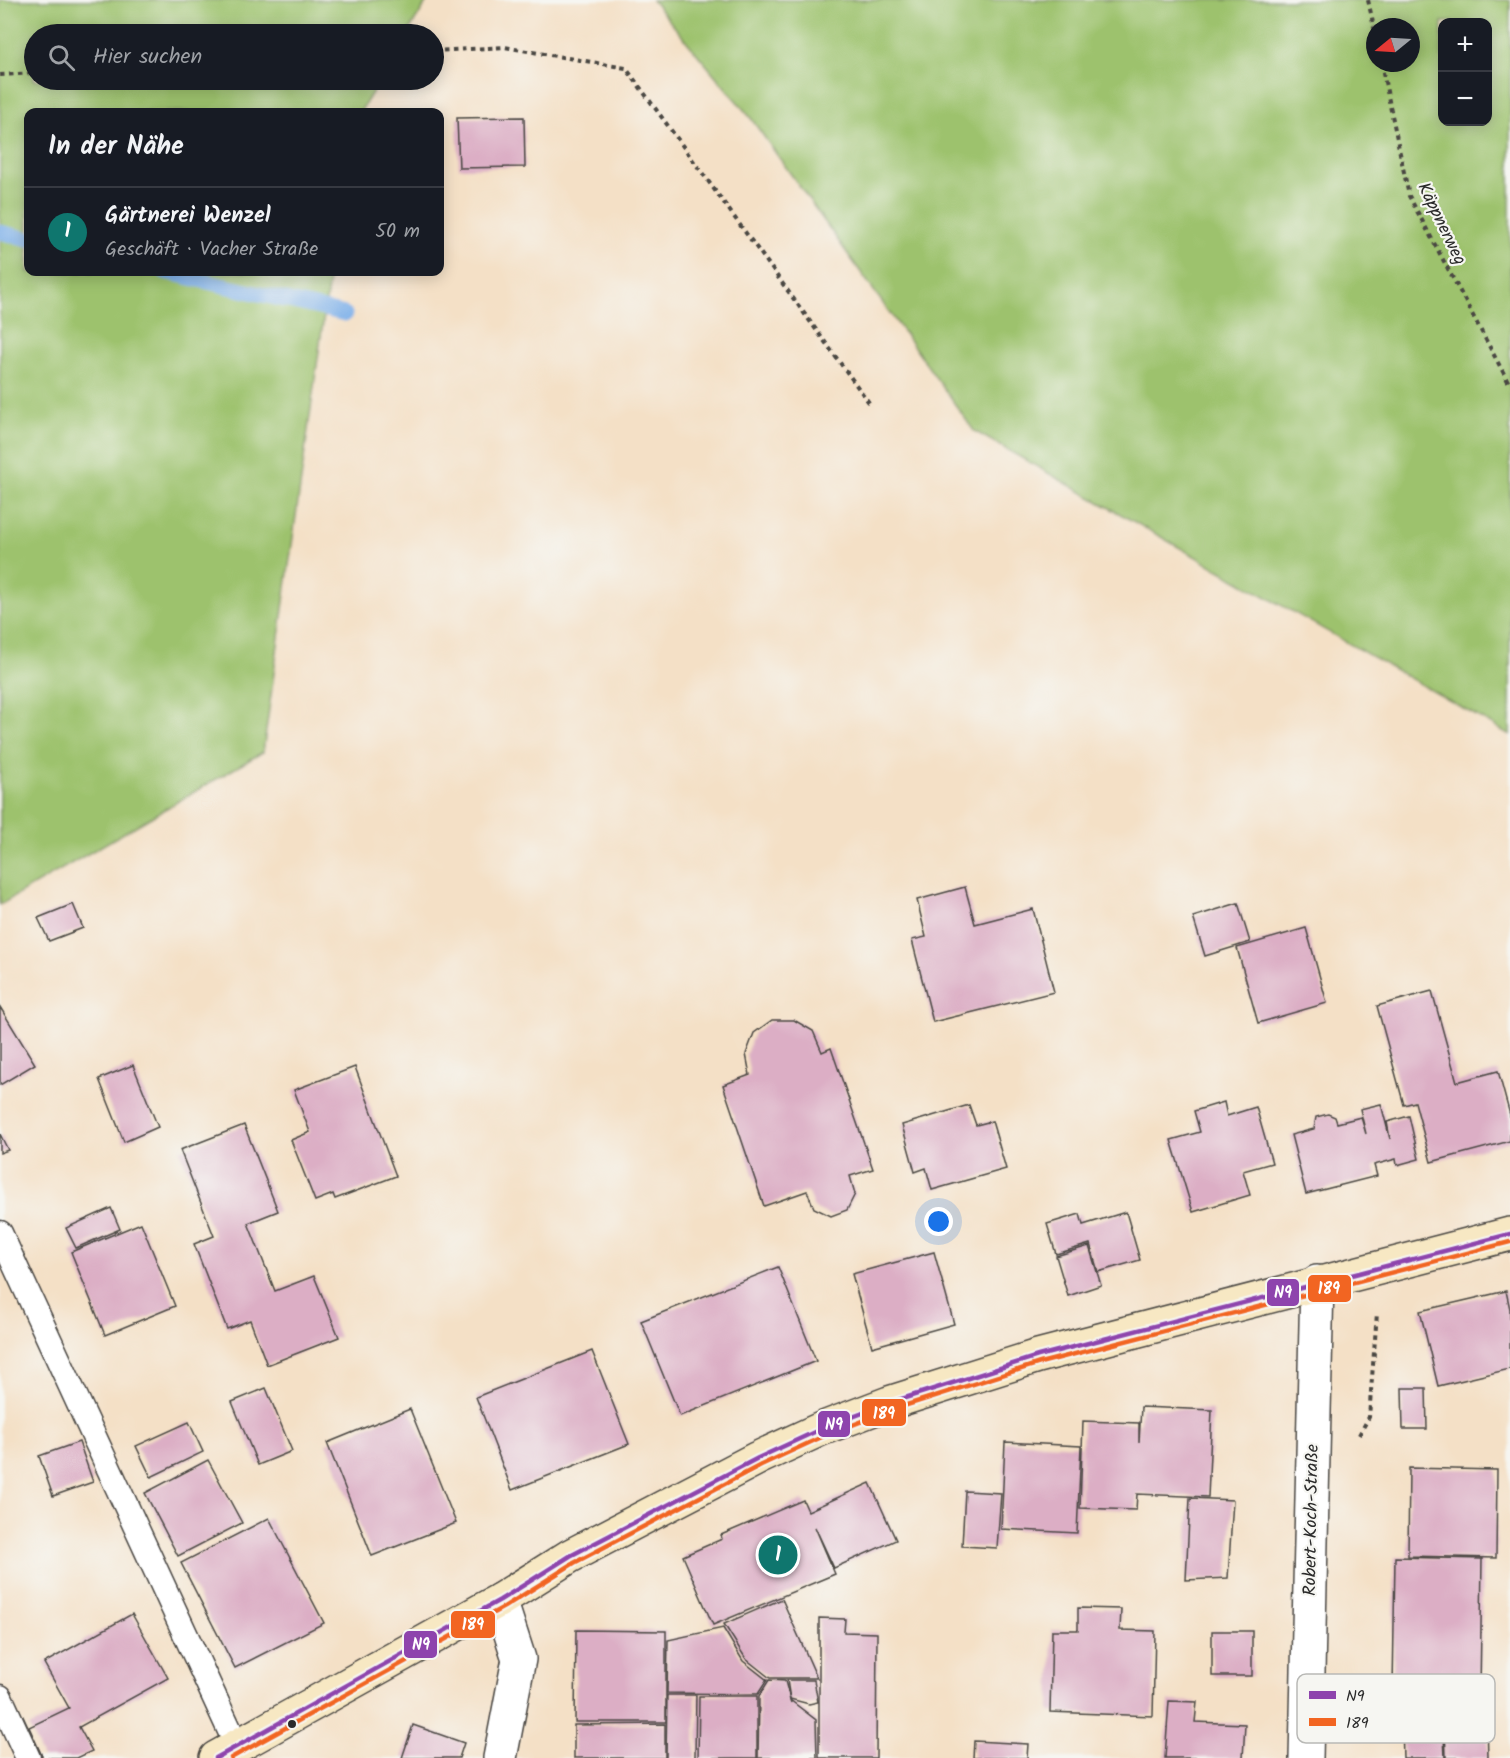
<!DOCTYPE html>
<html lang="de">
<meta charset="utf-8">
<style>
:root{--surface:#171b24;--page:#20242c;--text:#f1f3f6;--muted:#9ea1a6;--line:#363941;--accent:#0f766e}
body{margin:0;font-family:Kalam,sans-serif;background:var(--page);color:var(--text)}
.controls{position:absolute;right:18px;top:18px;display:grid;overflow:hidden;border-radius:12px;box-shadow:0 3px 15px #0003}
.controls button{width:54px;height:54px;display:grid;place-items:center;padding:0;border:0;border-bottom:2px solid var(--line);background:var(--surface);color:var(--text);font:30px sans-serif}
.compass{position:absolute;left:1366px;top:18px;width:54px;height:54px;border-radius:50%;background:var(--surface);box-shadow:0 3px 15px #0003;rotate:252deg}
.you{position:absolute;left:939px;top:1222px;width:21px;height:21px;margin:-15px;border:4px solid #fff;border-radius:50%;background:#1a73e8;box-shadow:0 0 0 9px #1a73e833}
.badge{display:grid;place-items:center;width:39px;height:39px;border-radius:50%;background:var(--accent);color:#fff;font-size:20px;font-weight:700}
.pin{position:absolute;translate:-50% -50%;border:3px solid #fff;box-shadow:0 2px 6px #0006}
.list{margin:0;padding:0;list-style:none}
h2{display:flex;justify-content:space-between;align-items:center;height:78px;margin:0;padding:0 24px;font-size:26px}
h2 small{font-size:20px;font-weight:400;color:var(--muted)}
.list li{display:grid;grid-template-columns:39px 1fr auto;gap:18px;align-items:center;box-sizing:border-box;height:90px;padding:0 24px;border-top:2px solid var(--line)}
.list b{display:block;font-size:22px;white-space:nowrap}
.list p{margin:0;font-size:20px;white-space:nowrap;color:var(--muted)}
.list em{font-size:20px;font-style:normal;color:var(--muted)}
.icon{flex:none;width:33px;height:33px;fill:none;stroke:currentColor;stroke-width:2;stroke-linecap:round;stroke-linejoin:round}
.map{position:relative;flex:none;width:1510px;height:1758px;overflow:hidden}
.search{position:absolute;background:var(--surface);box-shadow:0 3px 15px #0003;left:24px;top:24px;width:420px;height:66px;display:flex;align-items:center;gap:15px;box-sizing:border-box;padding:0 21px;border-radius:33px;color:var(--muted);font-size:22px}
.panel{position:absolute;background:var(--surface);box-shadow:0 3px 15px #0003;left:24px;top:108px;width:420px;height:168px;border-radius:12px}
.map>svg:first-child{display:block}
.green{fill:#9dc26d;stroke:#64764c;stroke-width:1.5;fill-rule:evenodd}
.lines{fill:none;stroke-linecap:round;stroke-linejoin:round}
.stream{stroke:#7cafe9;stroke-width:15}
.building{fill:#dcaec5}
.lane-casing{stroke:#494642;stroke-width:27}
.street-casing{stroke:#494642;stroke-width:36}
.secondary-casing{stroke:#494642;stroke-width:36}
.path{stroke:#494642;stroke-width:4;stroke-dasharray:4.5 4.5;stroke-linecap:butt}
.lane{stroke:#fff;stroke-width:24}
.street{stroke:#fff;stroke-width:33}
.secondary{stroke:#f7e8c3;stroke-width:33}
.bus-1-casing{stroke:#f6f6f2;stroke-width:9}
.bus-2-casing{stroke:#f6f6f2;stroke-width:9}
.bus-1{stroke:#8e44ad;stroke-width:4.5}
.bus-2{stroke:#f26522;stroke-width:4.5}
.bus-dot{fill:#2b2b2b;stroke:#f6f6f2;stroke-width:2}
.labels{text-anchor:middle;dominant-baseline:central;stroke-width:4.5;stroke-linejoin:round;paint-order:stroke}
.street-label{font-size:18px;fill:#2b2b2b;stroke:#f6f6f2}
.key{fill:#f6f6f2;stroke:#b9b9b6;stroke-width:1.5}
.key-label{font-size:16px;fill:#2b2b2b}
.line-badge{stroke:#f6f6f2;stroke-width:2}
.badge-label{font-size:16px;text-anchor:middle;font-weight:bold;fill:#fff}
</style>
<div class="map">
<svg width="1510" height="1758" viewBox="0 0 1510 1758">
<rect width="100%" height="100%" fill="#f6f6f2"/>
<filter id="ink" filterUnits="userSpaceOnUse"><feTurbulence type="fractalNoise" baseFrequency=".0167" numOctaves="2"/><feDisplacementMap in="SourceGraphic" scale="12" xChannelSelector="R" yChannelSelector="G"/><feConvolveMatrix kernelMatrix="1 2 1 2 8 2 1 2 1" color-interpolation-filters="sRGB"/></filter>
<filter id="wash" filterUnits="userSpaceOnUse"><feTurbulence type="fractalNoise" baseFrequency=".008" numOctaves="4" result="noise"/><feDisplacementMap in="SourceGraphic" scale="24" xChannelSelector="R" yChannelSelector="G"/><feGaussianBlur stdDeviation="1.35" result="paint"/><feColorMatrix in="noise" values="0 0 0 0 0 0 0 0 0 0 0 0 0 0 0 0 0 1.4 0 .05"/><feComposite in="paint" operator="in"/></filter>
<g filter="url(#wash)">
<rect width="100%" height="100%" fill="#f4e0c6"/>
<g class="green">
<path d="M0 0H428L407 34H34V80H380L360 112H28V272H330L263 752 0 905Z"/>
<path d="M652 0H1510V735L974 431 750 117ZM1442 22H1488V122H1442ZM1375 27H1411V63H1375Z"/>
</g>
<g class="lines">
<g class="stream">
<path d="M0 232 28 239"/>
<path d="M165 272 345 314"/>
</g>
</g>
<g id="blocks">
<g class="building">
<path d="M524 117 525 167 459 168 457 118Z"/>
<path d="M965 887 975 924 1033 909 1054 992 933 1022 912 940 926 937 917 900Z"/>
<path d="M1238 903 1250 942 1205 956 1193 917Z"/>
<path d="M73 904 83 928 49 941 38 918Z"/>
<path d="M1306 928 1327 1003 1258 1023 1237 948Z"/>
<path d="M1432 991 1457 1082 1498 1071 1510 1115V1141L1431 1162 1415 1102 1404 1105 1377 1006Z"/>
<path d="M0 1007 35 1064 0 1085Z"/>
<path d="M772 1020H794L813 1031 822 1052 831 1048 873 1169 850 1176 855 1194 847 1210 831 1216 814 1208 807 1191 764 1206 723 1085 750 1075 746 1054 754 1033Z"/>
<path d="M133 1065 158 1127 124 1142 99 1079Z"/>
<path d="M355 1067 396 1176 335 1199 333 1194 315 1201 291 1140 310 1132 294 1090Z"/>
<path d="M1224 1102 1227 1116 1256 1107 1272 1163 1243 1171 1250 1195 1193 1212 1171 1140 1200 1132 1194 1111Z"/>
<path d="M1381 1104 1390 1139 1387 1122 1409 1116 1419 1159 1397 1165 1396 1159 1374 1165 1377 1176 1306 1194 1291 1135 1314 1129 1316 1117 1328 1114 1335 1117 1337 1123 1361 1117 1366 1134 1360 1109Z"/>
<path d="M969 1105 976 1125 992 1121 1006 1169 932 1190 926 1168 915 1172 902 1125Z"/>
<path d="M244 1125 278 1211 248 1223 275 1291 314 1276 339 1337 267 1365 250 1320 227 1329 194 1244 214 1236 180 1150Z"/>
<path d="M0 1134 8 1150 0 1153Z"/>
<path d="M111 1208 120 1229 76 1248 66 1228Z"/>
<path d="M1126 1212 1140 1260 1098 1272 1090 1244 1056 1254 1047 1224 1080 1214 1083 1225Z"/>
<path d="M141 1223 175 1306 105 1335 71 1252Z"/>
<path d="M1089 1246 1101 1285 1068 1296 1056 1256Z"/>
<path d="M934 1252 954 1324 872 1347 852 1274Z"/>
<path d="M778 1267 816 1361 680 1416 641 1321Z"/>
<path d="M1506 1291 1510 1309V1369L1438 1386 1420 1311Z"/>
<path d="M592 1351 629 1444 512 1490 476 1397Z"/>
<path d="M266 1388 292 1451 258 1465 232 1402Z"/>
<path d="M1402 1388H1426L1427 1429H1403Z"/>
<path d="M1141 1407 1212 1410 1208 1497 1137 1494 1136 1510 1080 1508 1083 1421 1139 1423V1442Z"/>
<path d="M410 1409 456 1523 372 1556 327 1443Z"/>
<path d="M189 1422 203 1452 151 1477 136 1446Z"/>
<path d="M79 1442 93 1482 53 1496 39 1456Z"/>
<path d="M1005 1442 1081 1446 1077 1533 1001 1529Z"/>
<path d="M208 1460 242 1523 178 1556 145 1493Z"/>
<path d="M1409 1468 1497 1470 1496 1558 1408 1556Z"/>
<path d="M870 1483 896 1540 834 1568 815 1527 835 1574 713 1625 683 1556 722 1539 721 1535 803 1500 808 1511Z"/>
<path d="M965 1491 1001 1493 997 1548 962 1546Z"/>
<path d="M1190 1498 1233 1500 1228 1578 1186 1580Z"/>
<path d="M269 1518 324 1623 235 1668 181 1563Z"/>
<path d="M1395 1557 1482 1559 1480 1692 1393 1690Z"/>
<path d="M782 1599 817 1678H770L746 1659 724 1624Z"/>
<path d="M1078 1608 1121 1609 1120 1630 1155 1631 1153 1716 1050 1712 1052 1630H1078Z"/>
<path d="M132 1614 168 1678 79 1727 92 1751 77 1758H43L29 1727 69 1708 44 1663Z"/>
<path d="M819 1618 845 1619 844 1632 877 1633 876 1758H819Z"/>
<path d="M723 1628 743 1661 767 1680 758 1694 667 1693 668 1640Z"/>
<path d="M576 1630 666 1631V1722H575Z"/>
<rect x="1212" y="1631" width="40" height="45"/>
<path d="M769 1680 785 1681 791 1703 790 1700 816 1720 817 1758H758L759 1696Z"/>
<path d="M787 1680H814L818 1702 809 1704 790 1699Z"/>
<path d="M1442 1692 1445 1758H1403L1401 1693Z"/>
<path d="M667 1695H696L695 1758H666Z"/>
<path d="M699 1696H757V1758H698Z"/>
<path d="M1169 1701 1197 1702 1195 1722 1245 1724 1243 1758H1165Z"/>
<path d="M1487 1721 1488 1758H1446L1445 1722Z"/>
<path d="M665 1724V1758H574V1725Z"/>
<path d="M413 1725 464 1743 459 1758H402Z"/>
<path d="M974 1741 1028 1744 1027 1758H973Z"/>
</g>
</g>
</g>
<g filter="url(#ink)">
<use href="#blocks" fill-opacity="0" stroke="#494642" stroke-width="1.5"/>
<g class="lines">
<defs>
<g id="lane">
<path d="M0 1233 237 1746"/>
<path d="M0 1697 28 1758"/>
</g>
<g id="street">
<path d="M500 1600 519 1659 500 1758"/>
<path d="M1306 1758 1317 1282"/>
</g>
<path id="secondary" d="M216 1758 500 1600 570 1556 758 1458 821 1429 889 1403 1038 1356 1510 1234"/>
</defs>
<use href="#lane" class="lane-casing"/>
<use href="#street" class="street-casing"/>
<use href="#secondary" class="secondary-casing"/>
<g class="path">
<path d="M1368 0 1375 32"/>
<path d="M434 51 504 47 626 68 870 404"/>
<path d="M1381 63 1409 196 1510 385"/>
<path d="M0 75 34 73"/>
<path d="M1359 1435 1369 1417 1377 1313"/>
</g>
<use href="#lane" class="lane"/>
<use href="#street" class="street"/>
<use href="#secondary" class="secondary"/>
<defs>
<path id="bus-1" d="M216 1758 500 1600 570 1556 758 1458 821 1429 889 1403 1038 1356 1510 1234"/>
<path id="bus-2" d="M231 1758 504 1607 574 1563 761 1465 824 1436 891 1410 1040 1363 1510 1242"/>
</defs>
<use href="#bus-1" class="bus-1-casing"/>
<use href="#bus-2" class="bus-2-casing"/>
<use href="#bus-1" class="bus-1"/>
<use href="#bus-2" class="bus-2"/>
</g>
</g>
<circle class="bus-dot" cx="292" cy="1724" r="5"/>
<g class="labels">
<g class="street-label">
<text transform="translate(1441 224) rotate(64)">Käppnerweg</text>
<text transform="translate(1312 1520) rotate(-89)">Robert-Koch-Straße</text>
</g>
</g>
<rect x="1297" y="1674" width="198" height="69" rx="9" class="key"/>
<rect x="1309" y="1691" width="27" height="8" fill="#8e44ad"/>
<rect x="1309" y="1718" width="27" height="8" fill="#f26522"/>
<g class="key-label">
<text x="1346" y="1701">N9</text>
<text x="1346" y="1728">189</text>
</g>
<g class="line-badge">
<rect x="1307" y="1274" width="45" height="29" rx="6" fill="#f26522"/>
<rect x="1266" y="1278" width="34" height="29" rx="6" fill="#8e44ad"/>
<rect x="861" y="1398" width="46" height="29" rx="6" fill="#f26522"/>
<rect x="817" y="1410" width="34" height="28" rx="6" fill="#8e44ad"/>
<rect x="450" y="1610" width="46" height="29" rx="6" fill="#f26522"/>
<rect x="403" y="1630" width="35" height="29" rx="6" fill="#8e44ad"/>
</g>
<g class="badge-label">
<text x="1329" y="1294">189</text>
<text x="1283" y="1298">N9</text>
<text x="884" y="1419">189</text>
<text x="834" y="1430">N9</text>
<text x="473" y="1630">189</text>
<text x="421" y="1650">N9</text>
</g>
</svg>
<div class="controls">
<button>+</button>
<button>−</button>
</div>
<svg class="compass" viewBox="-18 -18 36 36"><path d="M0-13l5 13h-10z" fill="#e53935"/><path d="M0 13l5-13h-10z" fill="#9ea1a6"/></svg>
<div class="you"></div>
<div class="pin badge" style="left:778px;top:1555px">1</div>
<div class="search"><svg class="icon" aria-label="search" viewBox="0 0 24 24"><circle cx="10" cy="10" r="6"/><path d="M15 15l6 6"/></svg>Hier suchen</div>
<section class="panel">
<h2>In der Nähe<small></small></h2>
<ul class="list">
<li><span class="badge">1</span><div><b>Gärtnerei Wenzel</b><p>Geschäft · Vacher Straße</p></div><em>50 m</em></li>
</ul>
</section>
</div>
